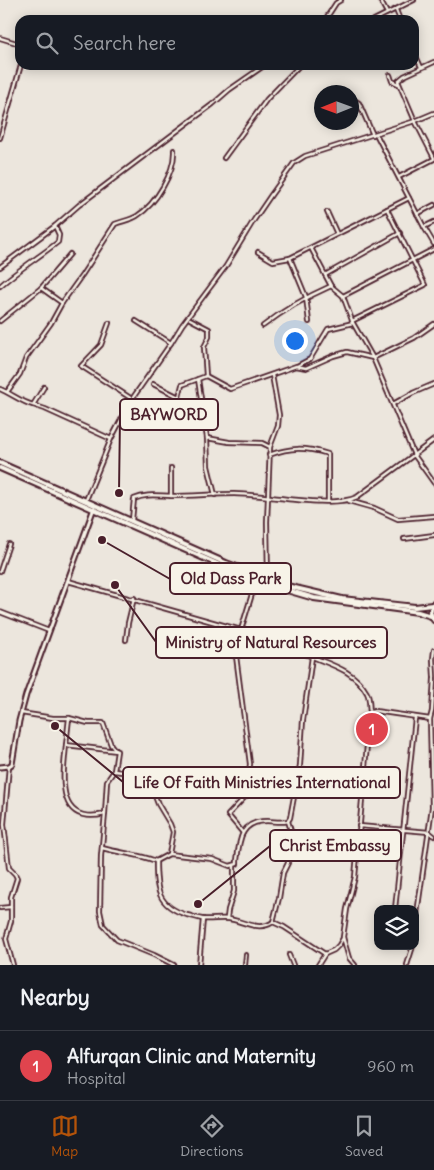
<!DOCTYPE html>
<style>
:root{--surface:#171b24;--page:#242831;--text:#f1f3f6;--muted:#9ea1a6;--line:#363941;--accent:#b45309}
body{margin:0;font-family:Delius,sans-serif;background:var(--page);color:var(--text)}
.controls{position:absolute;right:15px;bottom:15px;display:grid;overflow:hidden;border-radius:10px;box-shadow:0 2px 12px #0003}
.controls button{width:45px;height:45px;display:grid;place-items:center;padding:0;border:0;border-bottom:1px solid var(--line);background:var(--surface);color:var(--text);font:25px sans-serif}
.compass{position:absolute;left:314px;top:85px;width:45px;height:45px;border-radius:50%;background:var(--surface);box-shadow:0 2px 12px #0003;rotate:269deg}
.you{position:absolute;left:294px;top:340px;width:18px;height:18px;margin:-12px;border:4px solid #fff;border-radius:50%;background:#1a73e8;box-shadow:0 0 0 8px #1a73e833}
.badge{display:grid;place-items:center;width:32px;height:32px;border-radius:50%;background:var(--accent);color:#fff;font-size:16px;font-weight:700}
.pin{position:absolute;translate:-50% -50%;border:2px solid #fff;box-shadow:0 1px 5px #0006}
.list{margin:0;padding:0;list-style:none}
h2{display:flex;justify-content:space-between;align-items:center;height:65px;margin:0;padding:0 20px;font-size:21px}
h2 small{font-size:16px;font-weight:400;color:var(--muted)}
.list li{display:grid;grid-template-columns:32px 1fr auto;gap:15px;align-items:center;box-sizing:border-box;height:70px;padding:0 20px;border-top:1px solid var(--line)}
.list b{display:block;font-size:19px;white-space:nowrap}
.list p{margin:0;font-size:16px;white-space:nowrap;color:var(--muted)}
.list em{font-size:16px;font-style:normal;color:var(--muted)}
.icon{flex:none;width:28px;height:28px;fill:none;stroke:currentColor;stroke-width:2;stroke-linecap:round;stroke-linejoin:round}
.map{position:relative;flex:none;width:434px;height:965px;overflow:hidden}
.search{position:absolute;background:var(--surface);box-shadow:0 2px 12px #0003;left:15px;right:15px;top:15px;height:55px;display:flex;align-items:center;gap:12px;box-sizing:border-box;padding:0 18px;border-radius:15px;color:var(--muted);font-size:19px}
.sheet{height:135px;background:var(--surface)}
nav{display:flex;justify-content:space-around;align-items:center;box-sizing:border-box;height:70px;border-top:1px solid var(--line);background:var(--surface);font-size:14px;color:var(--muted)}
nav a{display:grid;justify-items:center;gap:2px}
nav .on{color:var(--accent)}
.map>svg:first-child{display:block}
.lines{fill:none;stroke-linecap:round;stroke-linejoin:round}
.minor-casing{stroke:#4a1f2b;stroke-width:6}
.tertiary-casing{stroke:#4a1f2b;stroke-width:7}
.primary-casing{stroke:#4a1f2b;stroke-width:8}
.minor{stroke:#f7f3e8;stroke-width:2.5}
.tertiary{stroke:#f7f3e8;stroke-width:3}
.primary{stroke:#f7f3e8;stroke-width:4}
.leader{fill:none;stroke:#4a1f2b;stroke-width:2}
.callout-dot{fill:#4a1f2b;stroke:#f7f3e8;stroke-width:2}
.callout{fill:#f7f3e8;stroke:#4a1f2b;stroke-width:2}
.callout-label{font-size:16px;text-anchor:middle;font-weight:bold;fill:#4a1f2b}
</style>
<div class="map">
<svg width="434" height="965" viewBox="0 0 434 965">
<rect width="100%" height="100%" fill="#ece6dd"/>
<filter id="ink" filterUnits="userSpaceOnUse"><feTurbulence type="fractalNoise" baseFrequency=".02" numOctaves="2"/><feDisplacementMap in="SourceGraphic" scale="10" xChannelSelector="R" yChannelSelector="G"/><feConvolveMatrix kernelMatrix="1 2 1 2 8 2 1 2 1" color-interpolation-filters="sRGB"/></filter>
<g filter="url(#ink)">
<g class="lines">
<defs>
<g id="minor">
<path d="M380 0 387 13"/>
<path d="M396 10 400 20"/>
<path d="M325 20 336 3 341 0"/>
<path d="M374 20 414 0"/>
<path d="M0 38 20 44"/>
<path d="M414 52 421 67"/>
<path d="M434 62 404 76 398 81 415 121 434 158"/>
<path d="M390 75 392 81 398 84"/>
<path d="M352 103 356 101 359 103 373 135"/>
<path d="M376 134 424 227 434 244"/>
<path d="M0 138 21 65"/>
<path d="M224 158 267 99 300 65"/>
<path d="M399 177 434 159"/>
<path d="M327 212 337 234"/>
<path d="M417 214 434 205"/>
<path d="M424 227 434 222"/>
<path d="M311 248 331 286"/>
<path d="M258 252 273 261 290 258 306 297 309 322"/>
<path d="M290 258 409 198"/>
<path d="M0 267 55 226 79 205 213 104 229 90 265 65"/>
<path d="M325 275 400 233"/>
<path d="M0 286C18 270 39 257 58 242L59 235 55 226"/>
<path d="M343 296 434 249"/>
<path d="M62 303 82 275 115 224C122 221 131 220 137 216 156 204 175 172 174 150"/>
<path d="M190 319 209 329V337L204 347 206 376"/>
<path d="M0 321 41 288 70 254"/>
<path d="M136 321 171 343"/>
<path d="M352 321 425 285 387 209"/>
<path d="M263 326C285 309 306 297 331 286L343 296 353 323 373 358 414 455 434 483"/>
<path d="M297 366 310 359 328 329 353 323"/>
<path d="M198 379 207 438 208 466 215 495"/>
<path d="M153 384 179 397 182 385 206 376 230 389 296 366 306 368 333 356 347 352 373 358 414 338 434 324"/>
<path d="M0 389C12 394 21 402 33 405L44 387"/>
<path d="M7 392 20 374 26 358 51 323 62 303 41 288"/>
<path d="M179 397 182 423"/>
<path d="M132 399 171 343 182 325 226 266 254 220 271 195 294 163 305 156 415 121 434 113"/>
<path d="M393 404 413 393 434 384"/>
<path d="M33 405 45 409 111 439"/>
<path d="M207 438 229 442 262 443 270 447"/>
<path d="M269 455C291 447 305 447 328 454V501"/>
<path d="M171 496V468"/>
<path d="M86 500 111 439 132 399 81 366 101 345 109 323"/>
<path d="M349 501 374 508 398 519 434 516"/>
<path d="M132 520 134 499C147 493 159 496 172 496 193 496 214 494 234 494 266 494 331 509 357 497L434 440"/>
<path d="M404 539 434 535"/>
<path d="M0 571 9 544"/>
<path d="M268 578 267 522 270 447 278 426 279 415 272 375"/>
<path d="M68 581 241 630 236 656 250 764 246 796 228 815 243 833"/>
<path d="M256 581 241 630C265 637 287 646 310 656 332 665 355 671 367 693 370 698 369 707 370 712L355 877 347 909 343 937 349 958 355 965"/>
<path d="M0 612 49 631"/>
<path d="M126 640 128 623 134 598"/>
<path d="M179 647 236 656"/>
<path d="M434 650 433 659 434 677"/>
<path d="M370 712 375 711 430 719"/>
<path d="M21 713 53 718H69L66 745 117 751 114 771 147 775 158 804 170 824 173 832 169 854 212 859 230 866 237 864V861C239 841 240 821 267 821 274 821 280 823 288 821L290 818 300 765 303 720 312 657"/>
<path d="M69 718 88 723H103L111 745 116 751"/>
<path d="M66 745C63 776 55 826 105 814L107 781 114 771"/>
<path d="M9 766 4 824 9 868 15 874 17 878 11 897V921L6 939 13 965"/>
<path d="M299 770 363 777"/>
<path d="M105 814 101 856 100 911 103 925 117 940 154 955 174 965"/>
<path d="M359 826 429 832 434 836"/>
<path d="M102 848C120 853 138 854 156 861L169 854"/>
<path d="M156 861C156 889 157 906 187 915 192 916 197 918 202 919 210 920 220 918 229 919 243 921 259 932 273 922L284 927 325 954"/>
<path d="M0 908 11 907"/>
<path d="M395 909 415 718"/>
<path d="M227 918 228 910 234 891V865"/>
<path d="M273 922 279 898 283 873 288 863 291 831 288 821"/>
<path d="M415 928 432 807 430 719 432 711 434 679"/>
<path d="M289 955 293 965"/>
<path d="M199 965 203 919"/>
<path d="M245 965 246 955"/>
<path d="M318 965 325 954 334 950 339 945 343 938"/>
<path d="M407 965 413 946"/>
</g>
<path id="tertiary" d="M0 767 9 766 12 764 19 721 26 695 94 508"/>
<g id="primary">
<path d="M0 463 226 563 291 587 342 599 415 607 432 605"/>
<path d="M0 468 256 581 314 598 418 612 431 616"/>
<path d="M434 603 430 612 434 620"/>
</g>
</defs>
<use href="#minor" class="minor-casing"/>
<use href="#tertiary" class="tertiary-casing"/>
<use href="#primary" class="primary-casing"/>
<use href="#minor" class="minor"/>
<use href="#tertiary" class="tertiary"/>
<use href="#primary" class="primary"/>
</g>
</g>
<path class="leader" d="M119 493L120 415M102 540L170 579M115 585L156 642M55 726L123 782M198 904L270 846"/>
<g class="callout-dot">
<circle cx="119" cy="493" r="5"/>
<circle cx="102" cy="540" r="5"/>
<circle cx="115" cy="585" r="5"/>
<circle cx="55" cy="726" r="5"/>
<circle cx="198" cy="904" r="5"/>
</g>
<g class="callout">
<rect x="120" y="399" width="98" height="31" rx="5"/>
<rect x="170" y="563" width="121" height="31" rx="5"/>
<rect x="156" y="627" width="231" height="31" rx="5"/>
<rect x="123" y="767" width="277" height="31" rx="5"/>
<rect x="270" y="830" width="131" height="31" rx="5"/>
</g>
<g class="callout-label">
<text x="169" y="420">BAYWORD</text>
<text x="231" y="584">Old Dass Park</text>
<text x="271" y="648">Ministry of Natural Resources</text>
<text x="262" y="788">Life Of Faith Ministries International</text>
<text x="335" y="851">Christ Embassy</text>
</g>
</svg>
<div class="controls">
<button><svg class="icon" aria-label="layers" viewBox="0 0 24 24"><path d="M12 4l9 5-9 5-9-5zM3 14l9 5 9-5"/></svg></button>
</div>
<svg class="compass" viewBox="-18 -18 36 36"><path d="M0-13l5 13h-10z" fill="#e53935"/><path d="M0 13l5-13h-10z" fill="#9ea1a6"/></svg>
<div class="you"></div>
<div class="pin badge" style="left:372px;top:729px;background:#e0444e">1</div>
<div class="search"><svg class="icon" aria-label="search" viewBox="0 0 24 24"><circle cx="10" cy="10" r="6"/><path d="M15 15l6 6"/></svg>Search here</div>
</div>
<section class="sheet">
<h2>Nearby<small></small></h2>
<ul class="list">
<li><span class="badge" style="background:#e0444e">1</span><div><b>Alfurqan Clinic and Maternity</b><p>Hospital</p></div><em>960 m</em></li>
</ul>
</section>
<nav>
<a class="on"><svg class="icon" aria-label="map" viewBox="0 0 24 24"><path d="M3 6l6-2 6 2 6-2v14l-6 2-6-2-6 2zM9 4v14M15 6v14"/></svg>Map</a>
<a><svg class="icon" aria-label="directions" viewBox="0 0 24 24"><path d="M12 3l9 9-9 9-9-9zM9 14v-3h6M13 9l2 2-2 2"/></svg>Directions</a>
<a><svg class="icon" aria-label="saved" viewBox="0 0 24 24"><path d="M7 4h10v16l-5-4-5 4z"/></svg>Saved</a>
</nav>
